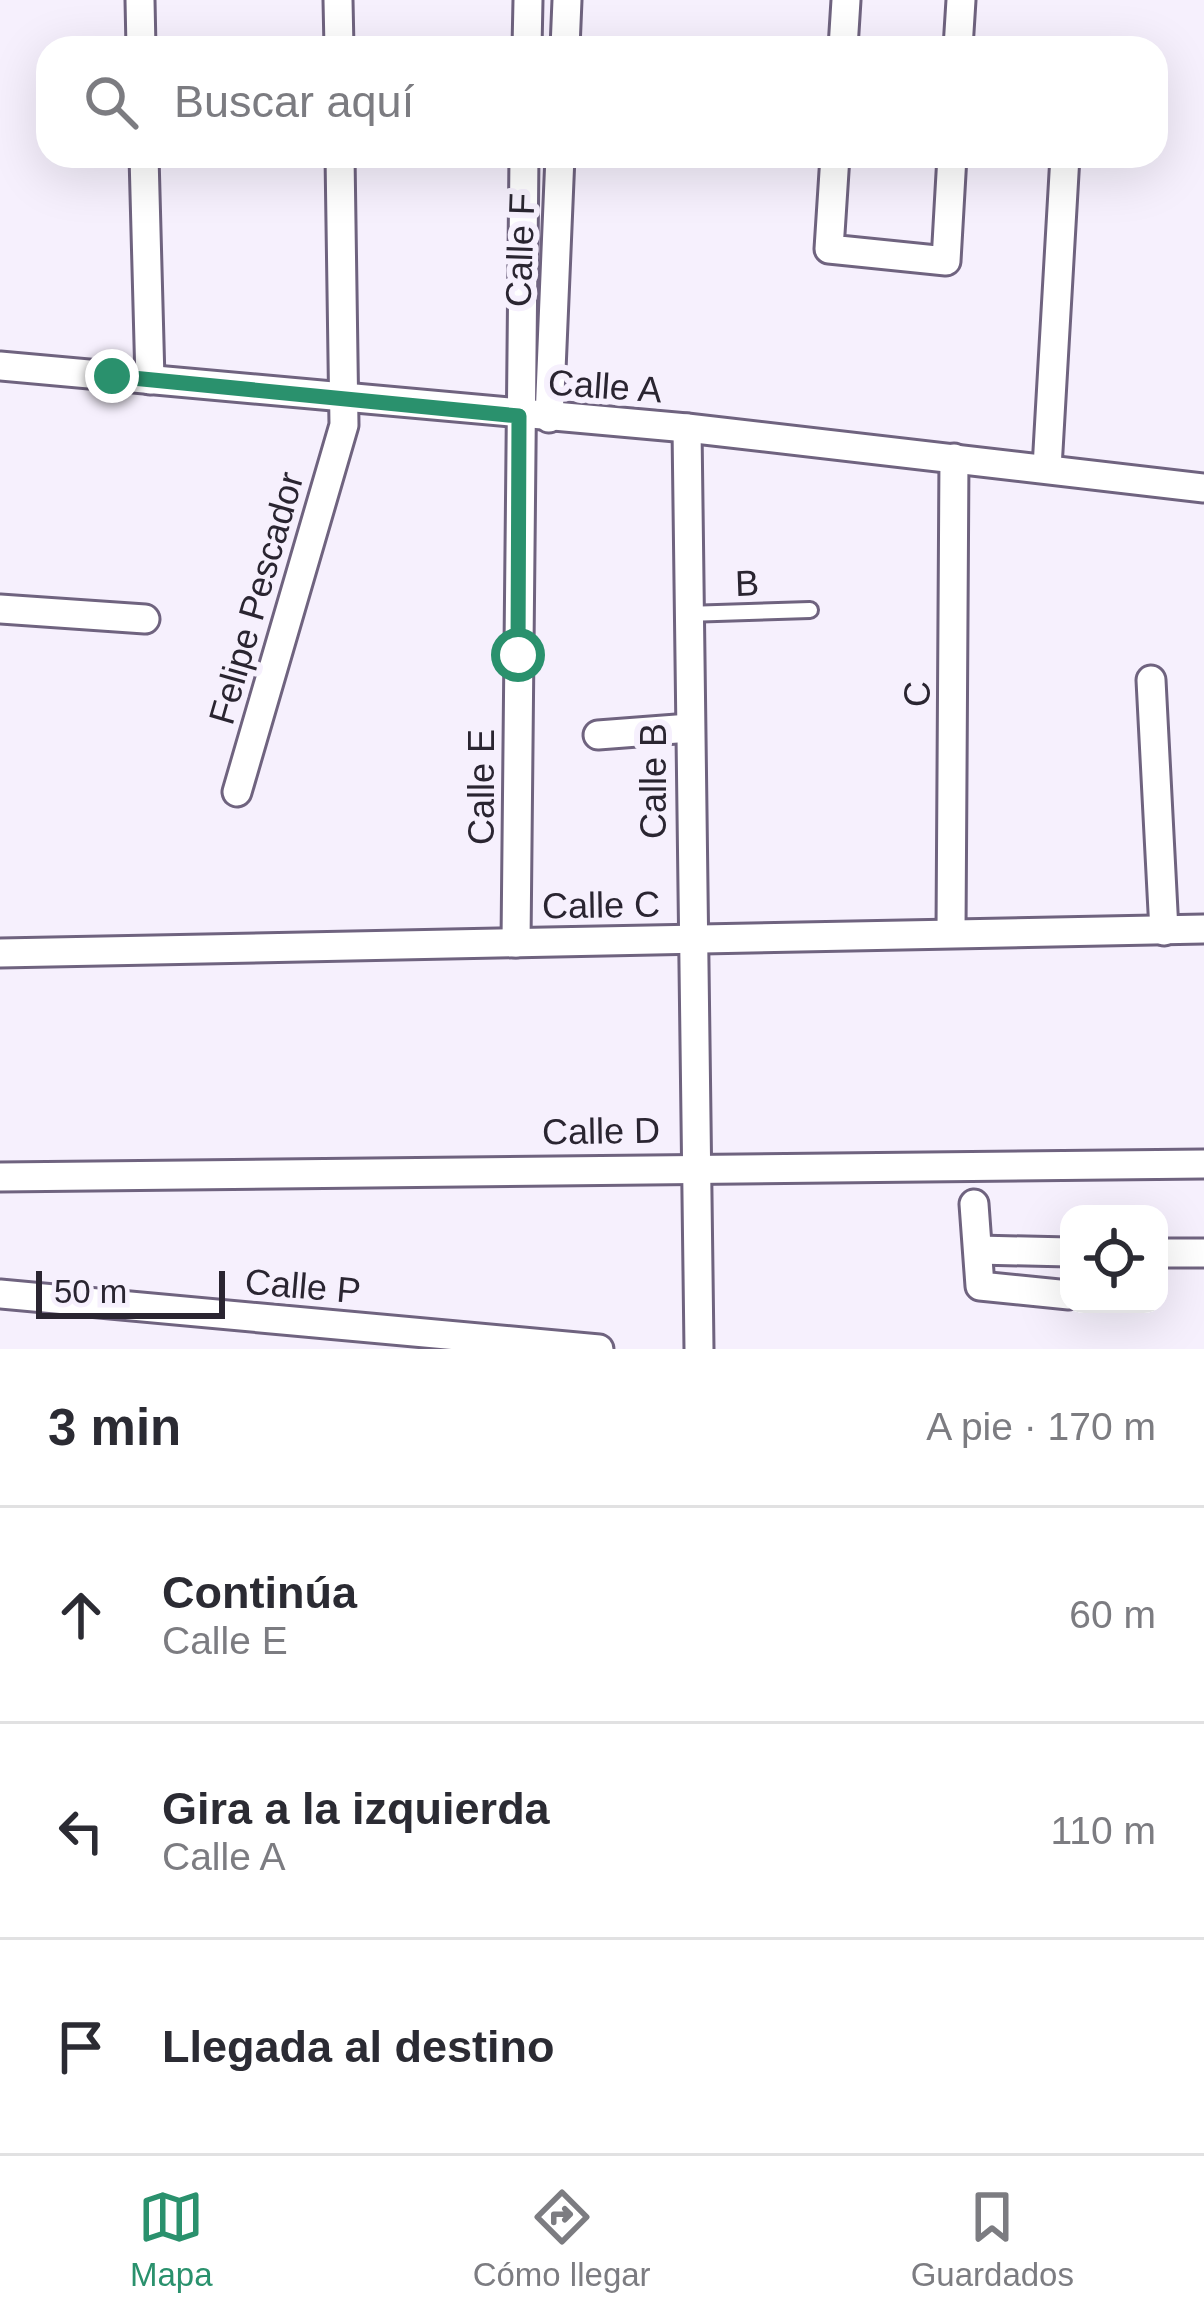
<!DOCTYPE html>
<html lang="es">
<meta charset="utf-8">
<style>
:root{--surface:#fff;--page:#f7f7f7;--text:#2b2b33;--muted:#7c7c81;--line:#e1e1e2;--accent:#2a916d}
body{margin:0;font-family:Helvetica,sans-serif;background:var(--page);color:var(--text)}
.controls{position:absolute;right:36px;bottom:36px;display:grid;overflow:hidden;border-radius:24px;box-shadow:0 12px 48px #0002}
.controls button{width:108px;height:108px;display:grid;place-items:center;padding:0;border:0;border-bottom:3px solid var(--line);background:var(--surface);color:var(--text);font:60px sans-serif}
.scale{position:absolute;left:36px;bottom:30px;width:189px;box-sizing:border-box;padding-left:12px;border:6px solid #2a2531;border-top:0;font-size:33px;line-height:42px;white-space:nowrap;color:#2a2531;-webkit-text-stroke:9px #f6f0fd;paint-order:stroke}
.stop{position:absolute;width:36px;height:36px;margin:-27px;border:9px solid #2a916d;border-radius:50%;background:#fff}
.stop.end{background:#2a916d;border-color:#fff;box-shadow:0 3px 12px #0008}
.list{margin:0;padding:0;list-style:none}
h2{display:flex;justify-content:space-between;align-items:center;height:156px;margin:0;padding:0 48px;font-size:51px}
h2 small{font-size:39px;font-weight:400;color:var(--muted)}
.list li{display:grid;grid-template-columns:78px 1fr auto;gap:36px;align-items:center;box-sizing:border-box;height:216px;padding:0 48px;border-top:3px solid var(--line)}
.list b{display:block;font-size:45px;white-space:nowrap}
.list p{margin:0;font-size:39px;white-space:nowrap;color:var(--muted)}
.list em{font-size:39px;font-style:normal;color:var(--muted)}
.icon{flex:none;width:66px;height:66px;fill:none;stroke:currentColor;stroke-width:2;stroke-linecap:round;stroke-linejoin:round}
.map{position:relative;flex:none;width:1204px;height:1349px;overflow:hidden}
.search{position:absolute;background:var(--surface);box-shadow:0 12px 48px #0002;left:36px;right:36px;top:36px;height:132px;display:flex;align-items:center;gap:30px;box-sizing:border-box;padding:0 42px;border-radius:36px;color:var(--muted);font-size:45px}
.sheet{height:804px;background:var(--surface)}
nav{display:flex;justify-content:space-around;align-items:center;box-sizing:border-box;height:168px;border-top:3px solid var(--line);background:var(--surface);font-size:33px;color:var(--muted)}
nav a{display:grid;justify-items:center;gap:6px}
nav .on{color:var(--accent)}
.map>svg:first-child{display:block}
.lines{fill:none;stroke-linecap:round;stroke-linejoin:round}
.lane-casing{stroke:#6f637f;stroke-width:20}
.street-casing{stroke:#6f637f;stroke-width:33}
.lane{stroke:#fff;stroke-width:14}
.street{stroke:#fff;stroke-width:27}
.route{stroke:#2a916d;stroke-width:15}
.labels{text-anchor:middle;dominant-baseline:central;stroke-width:12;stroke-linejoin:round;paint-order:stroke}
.street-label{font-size:36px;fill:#2a2531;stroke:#f6f0fd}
</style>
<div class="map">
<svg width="1204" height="1349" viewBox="0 0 1204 1349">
<rect width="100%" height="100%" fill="#f6f0fd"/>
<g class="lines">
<defs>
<path id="lane" d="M686 614 810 610"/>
<g id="street">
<path d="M140 0 141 48"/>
<path d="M338 0 339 48"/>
<path d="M527 48 528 0"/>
<path d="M565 48 567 0"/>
<path d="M843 48 846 0"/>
<path d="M958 48 961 0"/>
<path d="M144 156 150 380"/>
<path d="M835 156 829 249 946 261 952 156"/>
<path d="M0 366 687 428 1204 488"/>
<path d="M549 418 560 156"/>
<path d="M687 428 699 1349"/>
<path d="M1047 468 1065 156"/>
<path d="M0 609 145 619"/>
<path d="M1151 680 1164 931"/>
<path d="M598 735 690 728"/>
<path d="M237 792 344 425 340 156"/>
<path d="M951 931 954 458"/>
<path d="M516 943 524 156"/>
<path d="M0 953 1204 929"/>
<path d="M0 1177 1204 1164"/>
<path d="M974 1204 980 1286 1069 1295"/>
<path d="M978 1250 1069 1252"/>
<path d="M1159 1253H1204"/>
<path d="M0 1294 599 1349"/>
</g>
</defs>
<use href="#lane" class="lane-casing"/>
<use href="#street" class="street-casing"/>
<use href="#lane" class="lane"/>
<use href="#street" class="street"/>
</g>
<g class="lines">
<path class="route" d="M112 376 519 416 518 655"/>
</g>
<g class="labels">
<g class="street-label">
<text transform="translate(520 250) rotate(-88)">Calle F</text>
<text transform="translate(605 386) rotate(4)">Calle A</text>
<text transform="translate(747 583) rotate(-2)">B</text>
<text transform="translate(256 598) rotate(-74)">Felipe Pescador</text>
<text transform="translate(917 694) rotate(-90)">C</text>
<text transform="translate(653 781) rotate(-90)">Calle B</text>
<text transform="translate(481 787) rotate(-90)">Calle E</text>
<text transform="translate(601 905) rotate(-1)">Calle C</text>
<text transform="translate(601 1131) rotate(-1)">Calle D</text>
<text transform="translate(303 1286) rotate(5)">Calle P</text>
</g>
</g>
</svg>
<div class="controls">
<button><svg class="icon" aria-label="locate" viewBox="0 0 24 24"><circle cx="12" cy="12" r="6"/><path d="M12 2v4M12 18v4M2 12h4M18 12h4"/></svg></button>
</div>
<div class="scale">50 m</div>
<div class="stop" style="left:518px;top:655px"></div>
<div class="stop end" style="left:112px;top:376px"></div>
<div class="search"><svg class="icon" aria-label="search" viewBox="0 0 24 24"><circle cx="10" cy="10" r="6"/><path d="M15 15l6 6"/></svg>Buscar aquí</div>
</div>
<section class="sheet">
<h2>3 min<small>A pie · 170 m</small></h2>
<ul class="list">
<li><svg class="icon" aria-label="ahead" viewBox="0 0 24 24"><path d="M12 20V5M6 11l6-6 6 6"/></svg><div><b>Continúa</b><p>Calle E</p></div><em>60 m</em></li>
<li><svg class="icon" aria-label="left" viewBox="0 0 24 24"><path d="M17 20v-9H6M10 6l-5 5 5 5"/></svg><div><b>Gira a la izquierda</b><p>Calle A</p></div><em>110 m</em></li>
<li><svg class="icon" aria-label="arrive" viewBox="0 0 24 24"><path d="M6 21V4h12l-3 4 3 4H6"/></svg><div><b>Llegada al destino</b></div></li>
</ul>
</section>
<nav>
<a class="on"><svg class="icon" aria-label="map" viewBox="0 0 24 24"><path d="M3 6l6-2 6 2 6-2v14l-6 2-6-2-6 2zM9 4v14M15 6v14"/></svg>Mapa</a>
<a><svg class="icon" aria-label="directions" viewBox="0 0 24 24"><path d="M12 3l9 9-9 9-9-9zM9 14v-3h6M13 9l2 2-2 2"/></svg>Cómo llegar</a>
<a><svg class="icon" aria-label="saved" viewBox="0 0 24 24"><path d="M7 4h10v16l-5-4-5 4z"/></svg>Guardados</a>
</nav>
